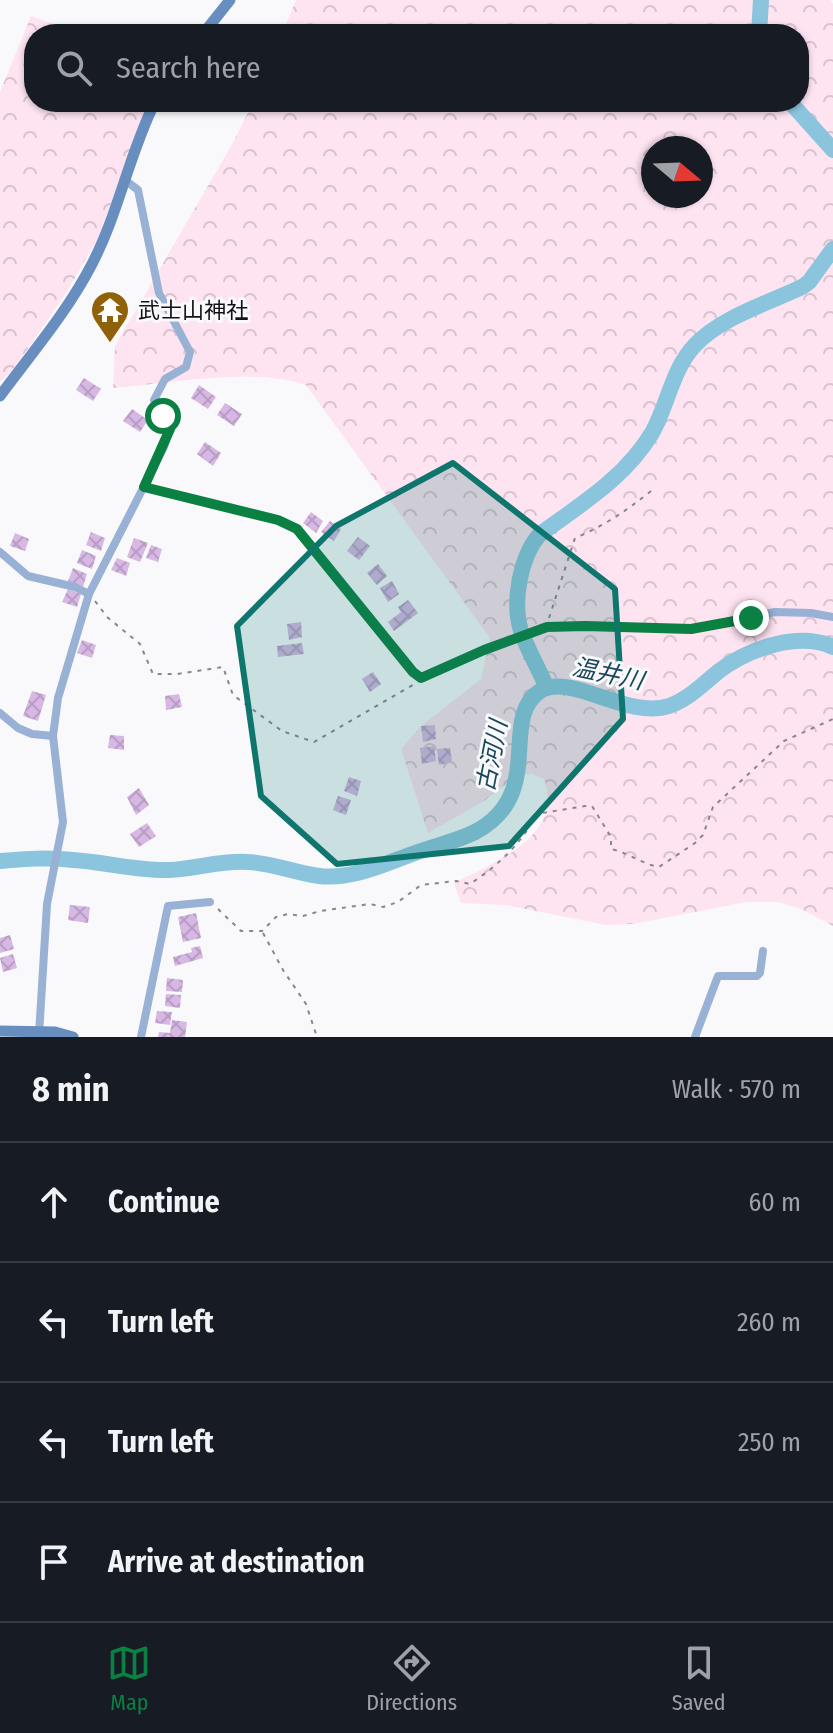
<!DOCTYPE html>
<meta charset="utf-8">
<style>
:root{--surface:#171b24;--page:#20242c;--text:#f1f3f6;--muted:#9ea1a6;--line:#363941;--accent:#0b8043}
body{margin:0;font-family:"Fira Sans Condensed","Noto Sans JP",sans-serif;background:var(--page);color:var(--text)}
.compass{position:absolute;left:641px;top:136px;width:72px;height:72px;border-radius:50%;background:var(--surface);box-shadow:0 2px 6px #0004;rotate:109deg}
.stop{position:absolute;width:24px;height:24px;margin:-18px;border:6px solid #0b8043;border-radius:50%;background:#fff}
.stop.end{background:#0b8043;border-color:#fff;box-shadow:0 2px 8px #0008}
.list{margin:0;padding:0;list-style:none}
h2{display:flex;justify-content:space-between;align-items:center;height:104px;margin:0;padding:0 32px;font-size:34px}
h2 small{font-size:26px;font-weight:400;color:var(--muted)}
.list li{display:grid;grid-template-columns:52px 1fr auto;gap:24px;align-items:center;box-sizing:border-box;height:120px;padding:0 32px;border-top:2px solid var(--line)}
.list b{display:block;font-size:30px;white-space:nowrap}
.list em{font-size:26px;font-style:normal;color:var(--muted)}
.icon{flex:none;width:44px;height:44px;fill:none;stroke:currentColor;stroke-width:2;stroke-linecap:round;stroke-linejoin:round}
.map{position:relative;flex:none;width:833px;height:1037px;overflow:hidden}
.search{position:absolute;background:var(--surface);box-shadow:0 2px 6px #0004;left:24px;right:24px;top:24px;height:88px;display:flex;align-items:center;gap:20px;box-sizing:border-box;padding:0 28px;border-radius:32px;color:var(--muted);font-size:30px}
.sheet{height:584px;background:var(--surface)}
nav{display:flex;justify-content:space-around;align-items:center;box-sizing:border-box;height:112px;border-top:2px solid var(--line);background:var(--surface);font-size:22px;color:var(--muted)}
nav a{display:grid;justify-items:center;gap:4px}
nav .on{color:var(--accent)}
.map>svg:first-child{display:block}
.forest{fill:url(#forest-crowns);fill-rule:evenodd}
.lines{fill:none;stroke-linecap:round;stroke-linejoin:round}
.river{stroke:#8bc5dd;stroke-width:16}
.building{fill:url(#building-cross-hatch)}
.path{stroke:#87878c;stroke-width:2;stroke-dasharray:4 6;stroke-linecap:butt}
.street{stroke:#98b1d4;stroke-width:8}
.secondary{stroke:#688ec0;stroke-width:11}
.route{stroke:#0b8043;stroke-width:10}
.marked{fill:#0f766e;fill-opacity:0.2;stroke:#0f766e;stroke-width:6;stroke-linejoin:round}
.labels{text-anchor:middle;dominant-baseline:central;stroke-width:6;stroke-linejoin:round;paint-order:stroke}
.poi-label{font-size:22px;fill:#111117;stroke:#f9f9fc;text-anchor:start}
.water-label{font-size:24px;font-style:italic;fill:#18485a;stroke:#f9f9fc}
</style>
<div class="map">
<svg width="833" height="1037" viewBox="0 0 833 1037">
<defs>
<pattern id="forest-crowns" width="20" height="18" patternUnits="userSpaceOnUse" patternTransform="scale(2)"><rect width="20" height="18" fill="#fee3f1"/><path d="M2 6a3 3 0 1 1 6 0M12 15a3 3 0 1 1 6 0" fill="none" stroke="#d9c2ce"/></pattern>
<pattern id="building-cross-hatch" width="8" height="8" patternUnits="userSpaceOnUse" patternTransform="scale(2)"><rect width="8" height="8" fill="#d7b8e4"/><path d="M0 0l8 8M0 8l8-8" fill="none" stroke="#b89dc3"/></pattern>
</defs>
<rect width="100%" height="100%" fill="#f9f9fc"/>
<g class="forest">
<path d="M296 0H830L833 4V926L801 909 778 902H746L633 924 606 925 505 905 461 903 454 883C494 862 564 837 544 779L532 774 517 776 484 801 428 833 401 749 421 726 481 679 490 638 306 385C251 367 171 383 113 388L115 346 234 141 253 102H799V34H282ZM653 148H701V196H653Z"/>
<path d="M31 16 82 34H34V102L149 103 98 238 66 293 34 340 11 372 0 382V92Z"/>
</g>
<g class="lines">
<g class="river">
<path d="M759 34 761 0"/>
<path d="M790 102 833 150"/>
<path d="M547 688C539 669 528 651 521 631 512 602 520 558 539 535 581 504 624 479 652 433 668 405 672 369 695 345 720 318 768 303 802 287L809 282 833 249"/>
<path d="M0 861C24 859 49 857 73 860 105 862 137 871 169 870 196 869 221 860 248 862 272 863 295 873 319 876 354 880 386 863 418 852 438 845 457 841 475 832 547 794 498 719 540 691 571 672 627 720 669 706 689 699 703 684 719 671 748 649 798 631 833 647"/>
</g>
</g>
<g class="building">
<path d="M84 378 101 389 93 401 76 390Z"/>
<path d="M199 385 216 397 208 409 191 398Z"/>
<path d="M225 403 242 414 234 426 217 415Z"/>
<path d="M132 409 148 420 140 432 123 421Z"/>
<path d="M205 442 221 453 213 466 197 454Z"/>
<path d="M311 512 323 521 316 533 303 523Z"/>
<path d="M330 521 341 529 334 541 321 532Z"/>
<path d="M91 532 105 538 101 551 86 545Z"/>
<path d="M15 533 29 539 25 551 10 546Z"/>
<path d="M358 537 370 546 359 560 347 551Z"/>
<path d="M134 538 148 543 140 562 127 557Z"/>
<path d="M151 545 162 549 158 562 146 558Z"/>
<path d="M82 550 96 556 92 569 77 563Z"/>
<path d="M117 558 130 563 126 576 111 570Z"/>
<path d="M378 564 387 576 377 585 367 573Z"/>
<path d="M73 568 87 574 83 587 68 581Z"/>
<path d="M392 581 399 594 388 602 380 588Z"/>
<path d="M68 589 81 594 77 607 62 602Z"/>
<path d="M408 600 418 613 394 631 388 622 401 612 398 607Z"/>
<path d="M301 622 302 637 289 640 287 624Z"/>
<path d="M82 640 96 645 92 658 77 653Z"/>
<path d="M302 643 304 654 278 657 277 646Z"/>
<path d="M373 672 381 684 370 692 362 679Z"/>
<path d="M32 691 46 695 38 721 23 716Z"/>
<path d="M179 694 182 707 166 710 165 696Z"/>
<path d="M435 725 436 739 423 742 421 726Z"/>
<path d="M110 735 124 736V750L108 748Z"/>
<path d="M434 746 436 761 422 764 420 748Z"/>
<path d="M450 748 452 762 439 765 437 749Z"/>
<path d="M349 777 361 781 357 796 344 791Z"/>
<path d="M139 788 149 805 136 815 127 797Z"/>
<path d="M338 796 351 800 346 815 333 810Z"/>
<path d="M147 823 156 836 139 847 130 834Z"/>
<path d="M70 905 90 907 88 923 68 920Z"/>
<path d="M196 913 201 938 183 942 178 917Z"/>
<path d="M10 935 14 949 0 953V938Z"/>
<path d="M200 946 203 958 175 966 173 957 192 952 191 948Z"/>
<path d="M13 954 17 968 3 972 0 958Z"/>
<path d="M167 978 183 980 182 992 166 991Z"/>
<path d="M166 994 181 995 180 1008 165 1006Z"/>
<path d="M157 1011 172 1012 170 1025 155 1023Z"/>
<path d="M172 1020 187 1022 185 1037H158L159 1032 170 1033Z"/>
</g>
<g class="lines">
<g class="path">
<path d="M95 601 107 617 140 644 153 674H177L223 667 233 695 282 731 314 742 413 685"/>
<path d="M549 618 575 538C604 526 626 511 651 491"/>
<path d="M218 909 241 931H262L276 917 288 914 303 916 320 911 370 904 383 907 398 902 421 885 456 881 470 884C497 866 522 844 536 814L585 806H592L611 837V849C629 853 642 864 659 867L695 843 703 835 713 807 784 741 833 719"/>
<path d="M263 933 283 970 306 1004 317 1037"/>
</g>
<g class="street">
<path d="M144 487 278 520 297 529 413 672 421 678 484 650 547 627 585 626 691 629 775 612 811 613 833 617"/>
<path d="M0 552 28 576 75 587 89 594"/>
<path d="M0 713 18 728 32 734 53 736"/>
<path d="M39 1035 47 904 63 822 53 736 58 698 89 594 164 447 170 429 154 400 165 379 186 367 190 352 159 293 138 190 125 180"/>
<path d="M141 1037 168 906 210 902"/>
<path d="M695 1037 718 976H757L760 973 763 951"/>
</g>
<g class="secondary">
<path d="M203 34 230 0"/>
<path d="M0 396C31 354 68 311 92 264 119 212 129 154 155 102"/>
<path d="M0 1031 55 1032 73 1037"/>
</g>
</g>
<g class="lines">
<path class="route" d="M163 416 170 429 144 487 278 520 297 529 413 672 421 678 484 650 547 627 585 626 691 629 751 618"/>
</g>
<path class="marked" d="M453 463 615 589 623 719 509 846 337 864 261 796 237 626 336 526Z"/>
<defs>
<symbol id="temple-pin" viewBox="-11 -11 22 30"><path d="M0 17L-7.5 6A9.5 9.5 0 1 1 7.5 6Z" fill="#8f6109" stroke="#f9f9fc"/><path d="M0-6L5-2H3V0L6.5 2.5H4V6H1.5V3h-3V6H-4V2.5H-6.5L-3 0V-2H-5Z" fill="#fff"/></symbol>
</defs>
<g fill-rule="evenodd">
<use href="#temple-pin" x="88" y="288" width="44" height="60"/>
</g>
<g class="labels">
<g class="poi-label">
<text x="138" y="310">武士山神社</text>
</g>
<g class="water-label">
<text transform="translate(608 674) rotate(12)">温井川</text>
<text transform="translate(492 756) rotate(-79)">古河川</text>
</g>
</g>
</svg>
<svg class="compass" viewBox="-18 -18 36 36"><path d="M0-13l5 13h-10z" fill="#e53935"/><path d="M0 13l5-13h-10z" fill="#9ea1a6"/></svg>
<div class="stop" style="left:163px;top:416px"></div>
<div class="stop end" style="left:751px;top:618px"></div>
<div class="search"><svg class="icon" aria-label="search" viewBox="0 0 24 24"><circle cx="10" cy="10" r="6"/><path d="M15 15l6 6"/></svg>Search here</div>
</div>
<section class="sheet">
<h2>8 min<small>Walk · 570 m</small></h2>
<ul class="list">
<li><svg class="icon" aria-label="ahead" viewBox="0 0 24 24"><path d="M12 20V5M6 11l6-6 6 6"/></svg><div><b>Continue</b></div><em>60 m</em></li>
<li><svg class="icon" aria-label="left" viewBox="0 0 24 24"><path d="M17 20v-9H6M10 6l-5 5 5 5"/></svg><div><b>Turn left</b></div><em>260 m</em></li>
<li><svg class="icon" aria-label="left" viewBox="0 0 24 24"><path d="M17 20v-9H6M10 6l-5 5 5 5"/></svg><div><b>Turn left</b></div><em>250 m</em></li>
<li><svg class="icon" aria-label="arrive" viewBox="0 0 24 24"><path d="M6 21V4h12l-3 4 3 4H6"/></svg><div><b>Arrive at destination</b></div></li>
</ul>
</section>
<nav>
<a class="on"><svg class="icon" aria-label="map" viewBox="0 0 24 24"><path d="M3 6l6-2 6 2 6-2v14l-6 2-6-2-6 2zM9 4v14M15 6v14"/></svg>Map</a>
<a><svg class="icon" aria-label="directions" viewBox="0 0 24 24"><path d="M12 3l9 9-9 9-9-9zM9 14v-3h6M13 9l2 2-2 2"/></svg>Directions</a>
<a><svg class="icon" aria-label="saved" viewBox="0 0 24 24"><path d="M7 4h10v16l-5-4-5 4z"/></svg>Saved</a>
</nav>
